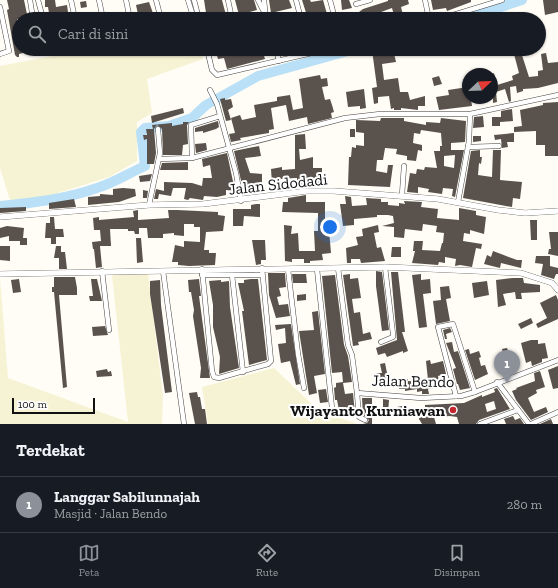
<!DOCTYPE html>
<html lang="id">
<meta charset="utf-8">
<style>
:root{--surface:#171b24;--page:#20242c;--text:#f1f3f6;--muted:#9ea1a6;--line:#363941;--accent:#8c9099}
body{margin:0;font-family:"Zilla Slab",serif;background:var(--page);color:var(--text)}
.compass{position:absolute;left:462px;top:68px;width:36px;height:36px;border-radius:50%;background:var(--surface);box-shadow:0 1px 3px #0004;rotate:67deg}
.scale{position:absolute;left:12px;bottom:10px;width:83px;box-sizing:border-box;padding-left:4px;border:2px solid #111;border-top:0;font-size:11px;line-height:14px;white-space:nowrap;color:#111;-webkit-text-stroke:3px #fff;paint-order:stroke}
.you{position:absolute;left:330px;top:227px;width:14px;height:14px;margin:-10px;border:3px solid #fff;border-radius:50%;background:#1a73e8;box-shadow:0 0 0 6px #1a73e833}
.badge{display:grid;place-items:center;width:26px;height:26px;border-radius:50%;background:var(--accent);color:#fff;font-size:13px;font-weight:700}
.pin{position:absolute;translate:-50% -33px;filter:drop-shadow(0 1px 2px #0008)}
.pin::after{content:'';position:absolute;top:21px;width:14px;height:12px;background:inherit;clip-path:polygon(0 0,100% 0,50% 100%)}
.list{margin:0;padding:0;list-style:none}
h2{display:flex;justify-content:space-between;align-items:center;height:52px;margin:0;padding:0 16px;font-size:17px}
h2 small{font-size:13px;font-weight:400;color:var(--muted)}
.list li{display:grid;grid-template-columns:26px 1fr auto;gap:12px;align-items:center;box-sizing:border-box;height:56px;padding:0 16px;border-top:1px solid var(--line)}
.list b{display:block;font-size:15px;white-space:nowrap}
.list p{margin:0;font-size:13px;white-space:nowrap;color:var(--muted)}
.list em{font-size:13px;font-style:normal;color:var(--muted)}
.icon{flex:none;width:22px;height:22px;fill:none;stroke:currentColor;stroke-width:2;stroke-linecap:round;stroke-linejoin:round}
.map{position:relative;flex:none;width:558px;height:424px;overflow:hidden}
.search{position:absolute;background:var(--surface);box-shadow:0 1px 3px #0004;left:12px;right:12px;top:12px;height:44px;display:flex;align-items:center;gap:10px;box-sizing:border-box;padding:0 14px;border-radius:22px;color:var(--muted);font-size:15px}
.sheet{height:108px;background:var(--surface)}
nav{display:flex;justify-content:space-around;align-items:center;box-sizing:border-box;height:56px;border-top:1px solid var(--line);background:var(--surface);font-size:11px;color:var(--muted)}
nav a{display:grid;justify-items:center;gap:2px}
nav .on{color:var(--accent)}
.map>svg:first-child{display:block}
.farmland{fill:#f6f3d4}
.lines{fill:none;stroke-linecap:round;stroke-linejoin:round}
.river{stroke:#b9e0f7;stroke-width:10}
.building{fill:#5a524d;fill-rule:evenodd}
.minor-casing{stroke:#444;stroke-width:5.5}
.tertiary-casing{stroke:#444;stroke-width:6}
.minor{stroke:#fff;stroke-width:4.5}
.tertiary{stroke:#fff;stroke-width:5.5}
.poi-dot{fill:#c4262e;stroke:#fff;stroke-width:1.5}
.labels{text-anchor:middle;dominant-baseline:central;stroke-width:4;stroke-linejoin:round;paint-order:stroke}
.street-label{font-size:16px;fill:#111;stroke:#fff}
.poi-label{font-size:16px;font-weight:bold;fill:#111;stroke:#fff;text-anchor:end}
</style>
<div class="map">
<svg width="558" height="424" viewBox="0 0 558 424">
<rect width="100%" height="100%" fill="#fffdf5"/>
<g class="farmland">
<path d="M89 49H201L203 59 147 79 152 113 137 122V161L109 177 32 201 10 200 0 168V66Z"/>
<path d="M148 274 163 396 162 424H0V278L8 378 128 422 112 275Z"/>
<path d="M274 368 318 410 357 424H208L202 387Z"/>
</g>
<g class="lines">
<g class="river">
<path d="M464 19 522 0"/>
<path d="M0 206C33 203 66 199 97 188 114 183 129 173 145 166L141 132 145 128 169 126 192 118 206 105 258 76 355 49"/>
</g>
</g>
<g class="building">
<path d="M7 0H24L28 19H17L19 49H22L23 53 19 54V57H17L15 55 7 10 9 9Z"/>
<path d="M45 0H55L56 7 67 5 69 19H62V17L50 19 48 7H45Z"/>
<path d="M204 0H222L227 19H207Z"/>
<path d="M235 0H254L257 10 246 13 248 19H240Z"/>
<path d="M269 0H289L292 8 271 13Z"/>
<path d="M302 0H310L311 2 323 0 327 14 330 13 331 19H308Z"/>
<path d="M341 0H349L352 8 342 10Z"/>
<path d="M388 0H408L409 4 401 7 403 15 406 14 408 19H395L392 8 362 19 359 12 363 9 388 1Z"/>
<path d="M431 0H471V2L447 11 446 8 433 10Z"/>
<path d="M543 0H558V12L545 15Z"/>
<path d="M86 1 87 7 81 8 80 2Z"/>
<path d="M149 2 155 19H139L136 5Z"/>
<path d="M215 49H251V51L262 49 265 59 227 69 224 58 218 59Z"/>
<path d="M379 49H393L396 62 382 64 384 80 398 78 400 92H408L410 100 425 96V106H418V110L401 108V110H394V108L391 109 389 96 378 97V103L374 104 372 88 377 87 372 50Z"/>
<path d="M521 52 529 77 538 76V71L543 70 541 54 546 53 548 63 558 62V83L538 88 523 89V91L517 93 516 86 510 87 511 101 509 102 505 89 496 92 497 102 493 103 492 74 494 73 497 85 513 80 512 76 519 73 514 54Z"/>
<path d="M320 75 321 79 327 78 328 86 322 87 325 100 330 99 332 105 334 112 331 113 332 118 308 124 307 117 289 121 286 105 271 108 274 129 269 130V133L240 138 241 140 231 142 229 134 235 133 231 118 240 115 242 120 256 117 254 105 277 101V97L290 95 293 110 303 108 299 79Z"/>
<path d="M439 76 442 84 434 86 432 78Z"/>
<path d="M468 87V98H471L472 106 439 110 436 97 449 95 448 90Z"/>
<path d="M364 89 366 108 360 109V106L348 107 346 92Z"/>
<path d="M225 98V100L231 99 233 107 228 110 231 120 226 121 220 99Z"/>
<path d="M558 102V156H545V145H536V131L514 132V127L522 126 520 110 543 105V103Z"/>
<path d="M183 108 184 113 152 123 151 116Z"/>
<path d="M512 109 513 121 500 122V126H492V117H501V111Z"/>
<path d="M483 116 484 127 473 128 474 117Z"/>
<path d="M381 118H404V121L426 125V122L440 123 441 118 466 121 465 142 451 143V150H464L455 197 452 196 453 189 443 188 442 194 428 192 429 189 418 187V193L407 192 410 173 416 174 417 169 424 170 425 167 437 168 434 151H440V146H442L441 133 421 130 420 134 414 133 413 143 422 145V151L418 150 416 161 407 160V156L396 154 397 149 385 148 383 160H377L376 171 387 173 388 165H393L390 187 348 185 349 157H351L352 147 356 148V145L364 146V133L356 132V120L380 121ZM455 155 454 168 444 166V156Z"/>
<path d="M218 121 219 127 216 129 203 133V131L195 132V128Z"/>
<path d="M183 122H189L187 125 188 144 183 145 182 155H163L162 129 157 125 154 129 156 153 154 164H147V139L144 140 143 135H147L146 129H153L152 125 172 123V126L183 124Z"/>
<rect x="350" y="129" width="5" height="8"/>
<path d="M514 133V142H507L508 147 502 148 501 139 495 140 494 135Z"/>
<path d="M305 134 306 149H299L300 160 313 157V168H322V184L313 183V186L297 188V178L277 179 278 184H272L271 169 282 167V170L295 169V135Z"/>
<path d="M473 136H481V141L473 142Z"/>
<path d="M206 143 207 150 196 153 195 144Z"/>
<path d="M259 146 261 156 245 158 250 173 262 174V183L243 189 234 151Z"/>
<path d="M480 150V157H482L481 164 479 163 478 175 492 177 493 150H501L500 180 522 182 520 199 513 198 512 207 463 198 471 151Z"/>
<path d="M227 153 235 191 226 190V195L217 197 204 196 203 200 190 198 188 200 184 199 186 188H173L171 196 159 194 158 199H154L156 189 164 191V182L192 183 202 186 203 178H212L210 165 203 167 202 159Z"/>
<path d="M188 162V170H160L162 163Z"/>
<path d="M152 174 150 181 140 182 139 176Z"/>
<path d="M123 188 135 189 136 196 119 202 88 205V197L100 196V194L113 195V189Z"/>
<path d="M143 190 148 191 147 198H143Z"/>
<path d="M306 195V202H325V219H328L331 253 322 254 323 260 310 261V263H304V259H292V262L285 261 284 225 292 226 291 234 298 233 299 251H315L314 231H318V213L282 212 283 202H288V198Z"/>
<path d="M345 196 351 197 352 206 367 205 366 198 381 199V202H388V205L399 206V203L405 204 404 201 422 202 421 207 438 209 437 218 459 220V208L476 211V215L486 217 484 234 470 230V234L464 233 463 241 482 244 481 249 476 248 472 267 460 265 455 266 456 259 445 257V263L439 262 438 265 412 263 415 251H413L414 241H423L422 250 440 251 442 243H443L444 233 436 232 437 226 423 224 422 231 405 229 404 238 394 237V227L382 226 394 223 393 216 388 215H377V217L354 219V225L343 226 340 204H346Z"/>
<path d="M74 199 76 207 49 209V203Z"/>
<path d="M256 204H260V217L244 216 243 226H233V209H251V205Z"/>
<path d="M26 207V211L0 213V208Z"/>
<path d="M138 210V220L169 218 168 210H177L218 212V215L225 216 223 231 206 232 204 250H209V253H216L215 265 189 266 178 265V262H172L175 245 184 247V241L200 242V227H194V224H184V236L174 235V233L163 234V238H148L147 228H139V234H135L134 231H128V229H110L111 246H100L102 267 96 268 94 249H93L92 242 101 241 100 230H94L93 218 99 217V220L134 217 133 211Z"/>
<path d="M50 217H54L55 229H63L64 237H56V244H51V238H45L46 223H50Z"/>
<path d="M530 220H537V240H531Z"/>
<path d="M378 225 379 232 374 233 377 248 381 247 385 261 361 263 360 259H351V263H347L346 248 358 245 356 237 363 236 362 229Z"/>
<path d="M7 226 24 228 23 238H27V245H20V241H9V236L0 238V228Z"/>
<path d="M549 232H558V256L548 254 549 249H551Z"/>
<path d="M136 238H141L143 262 137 263Z"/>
<path d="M252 240H265L266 260H261V264L256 265Z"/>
<path d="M0 246H10V261L0 260Z"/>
<path d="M56 246H61V252H65L67 269H59V258H54Z"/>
<path d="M392 247H401V257H391Z"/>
<path d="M493 251 517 260H522L521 268 501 263 500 268 484 264 487 255 491 257Z"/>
<path d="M536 256H550V266L558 268V274H556L554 279 541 275 543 264 535 263Z"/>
<path d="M376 271 382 272 389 330 382 331 376 286Z"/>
<path d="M391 272H398L405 332H402L408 351 403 353V351L387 357 385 353 378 355 376 348 397 340Z"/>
<path d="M268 273H285L286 287 279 288 281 296 277 297 279 305 288 304 290 316 276 318 269 295Z"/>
<path d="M292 274H306L307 283H293Z"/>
<path d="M350 274V279L358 278 361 298 352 299 354 313 360 312 363 334 370 332 372 339 358 342 359 345 353 346 343 275Z"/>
<path d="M421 274V280L430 279 431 293 423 294 427 327 419 328 412 275Z"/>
<path d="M335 275 344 345 348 356 352 382 343 383 345 394 353 393 355 414 349 415 339 410 337 400H335L334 388 336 387V383L343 382 342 372 332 373 322 276Z"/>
<path d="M54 277H75L77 288V295H59L67 387 63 388 54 292H52V287H54Z"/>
<path d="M513 278H523L524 283 540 285V292L521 293 522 299H516L515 292 503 294 506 305 498 307 496 280Z"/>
<path d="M19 279 21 292 13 293 11 280Z"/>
<path d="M91 279H97L102 301H90L89 296H93Z"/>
<path d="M199 279 201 296H199L210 378H200L201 368 193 316 194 310 191 292H189L188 280Z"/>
<path d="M251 279H258L267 360 249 365 242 311H244L238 283H244V280Z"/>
<path d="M160 280 161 305 172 392 165 393 150 294V281Z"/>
<path d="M221 280V282L229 281 230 307 239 368 219 374 220 357 213 327V305L209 281Z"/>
<path d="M487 281 489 295 474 298 472 283Z"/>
<path d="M449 286 451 298 446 299 450 321 436 324 433 301 441 300 440 287Z"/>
<path d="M306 294V300L297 301V295Z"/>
<path d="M556 295 558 300V319L538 328 536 324 547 318 540 303Z"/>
<path d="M318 311 325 374 314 376 317 393 309 395 299 331 314 330 312 312Z"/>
<path d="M531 318 533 323 521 329 518 324Z"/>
<path d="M291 324 300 384 296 385 290 361 281 363 280 357 278 344 286 343 285 328 276 330 275 325Z"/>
<path d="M105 326 108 335 93 336 92 327Z"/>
<path d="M450 328 452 332 446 334 447 339H445L443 330Z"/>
<path d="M531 340H538V344L545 343 548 358 542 359V362L532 366 531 361 526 363 521 343Z"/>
<path d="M452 342 454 352 458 351 470 388 460 390 458 384H457L453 369 456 368 446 343Z"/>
<path d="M507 348 512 362 507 364 502 349Z"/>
<path d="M469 349 470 354 479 351 481 357 479 358 481 366 485 365 488 374 475 380 465 350Z"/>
<path d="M430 360 431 364 443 361 446 374 438 376 440 387 428 389 429 394H422V391L417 392V389L405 391V389H399L397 379H408V381L419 382 428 380 426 361Z"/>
<path d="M385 363 388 378 379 380 377 373H382L380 364Z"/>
<path d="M558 366V388L553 389 548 370Z"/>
<path d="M107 369 108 372 111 371 112 376 97 377 96 371Z"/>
<path d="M540 371 545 387 536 390 537 393 528 398 534 412 546 407 548 412 531 420 516 400 512 391 517 389 516 388 535 381 534 373Z"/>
<path d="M497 388 510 409 479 420 476 424H459L457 417 450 416 434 417 436 424H422L419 419 418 409H425V405L464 403 482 395V397L495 392 494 389ZM494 401 496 409 487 412 485 404Z"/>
<path d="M326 389 328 402 320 403 318 390Z"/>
<path d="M197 392 198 397H200L202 409H205L207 424H195L189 393Z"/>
<path d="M362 398H372V424H363L367 423 369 420 363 415Z"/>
<path d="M383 399 389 400 388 413 383 412Z"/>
<path d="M402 406 403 415H398L397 407Z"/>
<path d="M513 416 515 420 520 418 524 424H506L504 419Z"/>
<path d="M551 419 553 424H540Z"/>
</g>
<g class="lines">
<defs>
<g id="minor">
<path d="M30 0 33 19"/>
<path d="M38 0 43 19"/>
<path d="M71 0 75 19"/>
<path d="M99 0 103 19"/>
<path d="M126 0 130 19"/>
<path d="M156 0 161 19"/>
<path d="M188 0 194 19"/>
<path d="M194 0 199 19"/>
<path d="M228 0 232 19"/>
<path d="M258 0 263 10"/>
<path d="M264 0 266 19"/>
<path d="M296 0 301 19"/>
<path d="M330 0 335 19"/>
<path d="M425 0 429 19"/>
<path d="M356 4 370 0"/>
<path d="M0 7 9 51 0 54"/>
<path d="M440 19 502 0"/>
<path d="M207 49 212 70 217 75 329 49"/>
<path d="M276 49 279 61"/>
<path d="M210 90 217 104 236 173 241 201"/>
<path d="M468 147 499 146"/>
<path d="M192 158 191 125 220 116"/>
<path d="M159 159 192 158 345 118 380 114H470L558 95"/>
<path d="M402 195 404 166"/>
<path d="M458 202 469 141 470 114"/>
<path d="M149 205 160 153 158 129"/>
<path d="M338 268 348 345 352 355 357 393 421 398 461 396 475 392 558 360"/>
<path d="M202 269 212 371 214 377 219 378 268 364 271 361 262 268"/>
<path d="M288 269 298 354 304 388"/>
<path d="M317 269 332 408"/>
<path d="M102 271 109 330"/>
<path d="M163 271 184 424"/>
<path d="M202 275H262"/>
<path d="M232 275 243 372"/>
<path d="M381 342 393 337V334L385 267"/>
<path d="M497 382 529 424"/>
<path d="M357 393 359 417 365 420"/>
<path d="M456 396 438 327 453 324 475 392"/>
<path d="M480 424 518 410"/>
<path d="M531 424 558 412"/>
</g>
<g id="tertiary">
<path d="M0 217 149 205 203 204 307 191H334L438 199 498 210 525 213 558 211"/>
<path d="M0 274 385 267 521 273 552 283 558 290"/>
</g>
</defs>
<use href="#minor" class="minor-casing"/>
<use href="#tertiary" class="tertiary-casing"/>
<use href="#minor" class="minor"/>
<use href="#tertiary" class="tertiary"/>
</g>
<circle class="poi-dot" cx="453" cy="410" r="4"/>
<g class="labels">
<g class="street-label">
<text transform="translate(278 184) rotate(-6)">Jalan Sidodadi</text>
<text transform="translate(413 381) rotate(1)">Jalan Bendo</text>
</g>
<g class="poi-label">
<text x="445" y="410">Wijayanto Kurniawan</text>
</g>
</g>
</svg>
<svg class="compass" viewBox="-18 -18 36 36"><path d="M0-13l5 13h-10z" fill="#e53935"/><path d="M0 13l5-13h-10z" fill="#9ea1a6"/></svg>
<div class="scale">100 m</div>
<div class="you"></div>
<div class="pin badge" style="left:507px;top:383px">1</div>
<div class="search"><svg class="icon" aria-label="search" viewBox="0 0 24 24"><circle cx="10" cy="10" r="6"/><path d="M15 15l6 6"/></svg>Cari di sini</div>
</div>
<section class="sheet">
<h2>Terdekat<small></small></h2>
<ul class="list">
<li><span class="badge">1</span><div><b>Langgar Sabilunnajah</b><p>Masjid · Jalan Bendo</p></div><em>280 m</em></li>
</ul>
</section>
<nav>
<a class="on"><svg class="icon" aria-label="map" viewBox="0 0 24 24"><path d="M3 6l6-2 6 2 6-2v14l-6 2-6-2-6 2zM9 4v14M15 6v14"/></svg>Peta</a>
<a><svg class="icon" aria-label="directions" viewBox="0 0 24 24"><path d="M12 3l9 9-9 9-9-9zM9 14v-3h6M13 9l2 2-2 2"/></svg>Rute</a>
<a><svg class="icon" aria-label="saved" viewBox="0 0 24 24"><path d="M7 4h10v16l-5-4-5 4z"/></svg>Disimpan</a>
</nav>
